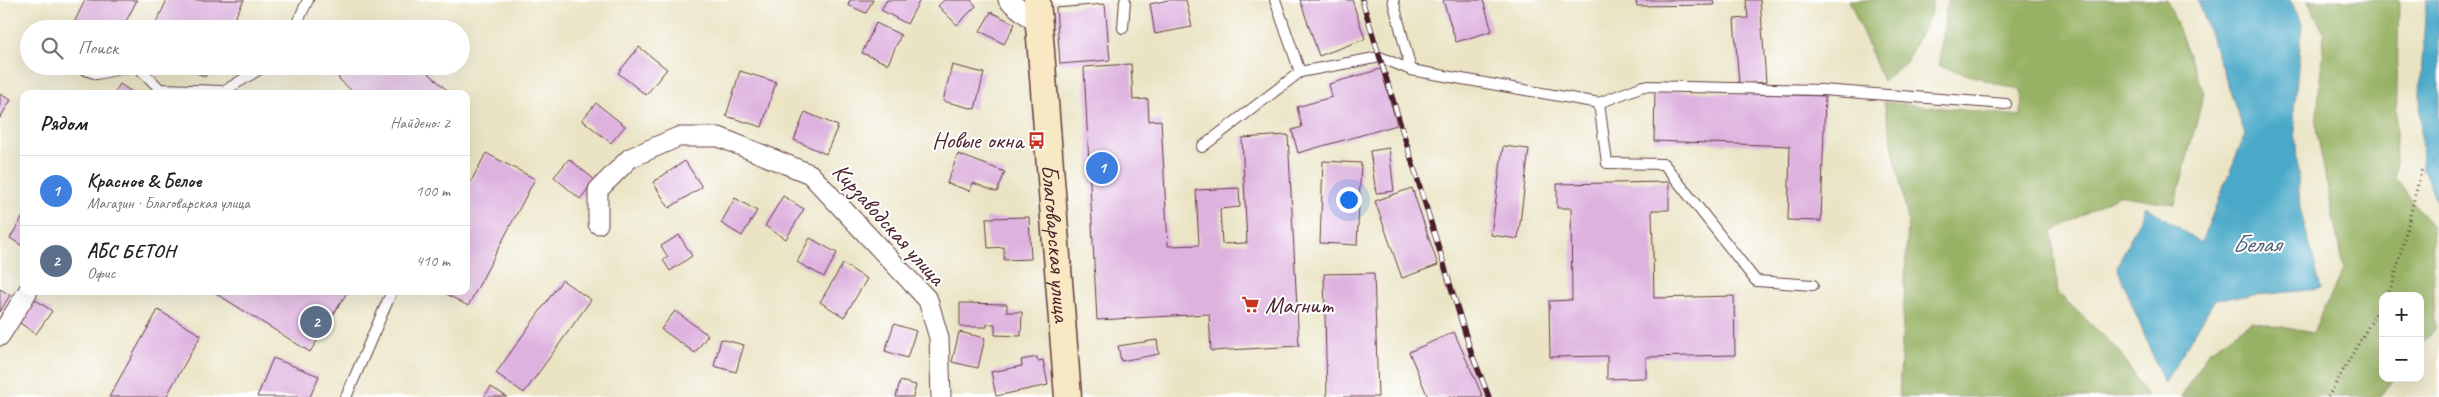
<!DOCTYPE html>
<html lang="ru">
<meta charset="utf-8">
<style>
:root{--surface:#fff;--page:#f6f6f6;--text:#222;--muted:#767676;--line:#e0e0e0;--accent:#d93025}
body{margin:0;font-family:Caveat,sans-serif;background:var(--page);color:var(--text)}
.controls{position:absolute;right:15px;bottom:15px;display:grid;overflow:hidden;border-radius:10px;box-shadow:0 5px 20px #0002}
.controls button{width:45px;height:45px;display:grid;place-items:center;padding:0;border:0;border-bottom:1px solid var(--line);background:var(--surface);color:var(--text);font:25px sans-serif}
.you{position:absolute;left:1348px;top:199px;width:18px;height:18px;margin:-12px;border:4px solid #fff;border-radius:50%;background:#1a73e8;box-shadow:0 0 0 8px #1a73e833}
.badge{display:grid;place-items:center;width:32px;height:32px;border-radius:50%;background:var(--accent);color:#fff;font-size:16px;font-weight:700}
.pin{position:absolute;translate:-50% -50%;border:2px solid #fff;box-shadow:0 1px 5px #0006}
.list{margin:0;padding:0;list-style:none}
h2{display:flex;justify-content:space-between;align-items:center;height:65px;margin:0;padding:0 20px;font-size:21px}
h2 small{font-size:16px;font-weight:400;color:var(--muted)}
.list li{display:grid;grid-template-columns:32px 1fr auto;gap:15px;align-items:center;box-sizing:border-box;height:70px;padding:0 20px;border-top:1px solid var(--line)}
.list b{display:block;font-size:19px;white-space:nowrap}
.list p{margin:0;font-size:16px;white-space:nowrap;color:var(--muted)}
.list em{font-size:16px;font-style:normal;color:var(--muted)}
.icon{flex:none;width:28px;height:28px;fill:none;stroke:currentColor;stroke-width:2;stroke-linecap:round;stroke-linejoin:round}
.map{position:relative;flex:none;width:2439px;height:397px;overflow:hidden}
.search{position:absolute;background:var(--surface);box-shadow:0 5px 20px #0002;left:20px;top:20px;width:450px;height:55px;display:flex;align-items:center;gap:12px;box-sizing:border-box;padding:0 18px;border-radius:28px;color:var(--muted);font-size:19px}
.panel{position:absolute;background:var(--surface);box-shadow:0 5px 20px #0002;left:20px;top:90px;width:450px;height:205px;border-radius:10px}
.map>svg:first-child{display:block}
.forest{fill:#98b265;stroke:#716848}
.water{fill:#4aa9c8;stroke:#4a647a}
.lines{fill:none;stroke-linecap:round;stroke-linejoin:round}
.ferry{stroke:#4a5d72;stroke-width:1;stroke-dasharray:6 5;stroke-linecap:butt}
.building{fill:#deb2df}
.lane-casing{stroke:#623d42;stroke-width:12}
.street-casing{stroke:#623d42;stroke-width:21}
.secondary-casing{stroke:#623d42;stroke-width:29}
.path{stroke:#623d42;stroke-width:3;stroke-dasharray:1 4;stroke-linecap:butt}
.lane{stroke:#fff;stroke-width:10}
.street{stroke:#fff;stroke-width:19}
.secondary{stroke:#f8e8c3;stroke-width:26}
.rail-casing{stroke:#4a1f2b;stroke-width:5.5}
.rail{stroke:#fff;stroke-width:4;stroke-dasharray:11;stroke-linecap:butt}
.labels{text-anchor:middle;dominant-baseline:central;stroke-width:4;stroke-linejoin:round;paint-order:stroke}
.poi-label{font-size:24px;fill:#4a1f2b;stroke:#fff;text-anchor:end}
.street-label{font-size:24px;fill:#4a1f2b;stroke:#fff}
.water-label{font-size:25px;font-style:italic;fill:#4a5d72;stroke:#fff}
</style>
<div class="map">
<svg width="2439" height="397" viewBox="0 0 2439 397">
<rect width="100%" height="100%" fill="#fff"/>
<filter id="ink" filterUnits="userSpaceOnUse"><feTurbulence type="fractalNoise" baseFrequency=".02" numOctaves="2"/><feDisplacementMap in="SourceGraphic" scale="10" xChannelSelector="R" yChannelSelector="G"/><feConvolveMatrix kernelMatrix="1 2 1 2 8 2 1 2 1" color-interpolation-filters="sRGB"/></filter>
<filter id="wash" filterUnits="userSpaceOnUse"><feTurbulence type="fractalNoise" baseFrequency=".0096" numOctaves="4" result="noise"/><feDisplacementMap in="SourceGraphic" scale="20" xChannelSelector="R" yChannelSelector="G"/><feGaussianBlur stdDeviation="1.12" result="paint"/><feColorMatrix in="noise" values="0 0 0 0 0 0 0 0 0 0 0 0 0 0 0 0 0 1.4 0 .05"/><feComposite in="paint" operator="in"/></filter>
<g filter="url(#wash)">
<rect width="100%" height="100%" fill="#eae4c5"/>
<g class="forest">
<path d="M1849 0H1932V11L1906 62 1883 81Z"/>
<path d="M1947 0H2167L2204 93 2175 204 2118 195 2052 232 2058 293 2119 351 2147 397H1899L1908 221 1884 102 2021 116 2022 91 1939 66Z"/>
<path d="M2308 0H2399L2395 178 2432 227 2435 328 2420 347V296H2383V378H2395L2380 397H2181L2209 351 2252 321 2313 333 2343 269 2316 127 2324 34Z"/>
</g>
<g class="water">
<path d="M2198 0H2290L2302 23 2294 112 2300 208 2321 289 2215 299 2164 384 2117 267 2146 206 2201 243 2245 134Z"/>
<path d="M2426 0H2439V206L2422 168 2420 93Z"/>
</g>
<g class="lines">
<path class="ferry" d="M2422 168 2439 146"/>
</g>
<g id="blocks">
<g class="building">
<path d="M85 0H137L122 29H71Z"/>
<path d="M167 0H244L229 29H153Z"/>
<path d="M850 0H873L866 13 848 5Z"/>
<path d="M887 0H920L907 24 881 10Z"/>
<path d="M944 0H971L976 6 957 25 938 6Z"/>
<path d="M1168 0H1186L1192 27 1155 34 1150 4Z"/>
<path d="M1300 0H1352L1365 39 1319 56Z"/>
<path d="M1443 0H1483L1492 31 1456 42Z"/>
<path d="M1636 0H1713L1714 5 1637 6Z"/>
<path d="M1746 0H1760L1766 82 1739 84 1734 19 1748 18Z"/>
<path d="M1105 4 1110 60 1060 64 1056 8Z"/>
<path d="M991 12 1015 24 1004 44 980 31Z"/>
<path d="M876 23 901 35 888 64 862 53Z"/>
<path d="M639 47 667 69 646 95 618 73Z"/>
<path d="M1131 64 1133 100 1148 99 1149 121 1161 120 1168 246 1199 245 1196 190 1239 188 1240 207 1220 209 1222 244 1247 243 1242 138 1288 135 1299 346 1211 351 1209 314 1097 320 1084 67Z"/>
<path d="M952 65 984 73 975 109 943 101Z"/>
<path d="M183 66H211L205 77Z"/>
<path d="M349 66H421L448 91 445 94H355L338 78Z"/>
<path d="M1381 69 1397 125 1298 153 1292 130 1302 127 1297 107 1332 97 1329 84Z"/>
<path d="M740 71 776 82 762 127 726 116Z"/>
<path d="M120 84 135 94H114Z"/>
<path d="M1655 91 1825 96 1821 221 1788 220 1790 146 1654 141Z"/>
<path d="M0 94 11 100 0 118Z"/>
<path d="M596 103 625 126 611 143 582 120Z"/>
<path d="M805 112 838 126 826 154 794 140Z"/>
<path d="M1503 146 1529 149 1518 239 1491 235Z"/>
<path d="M1389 148 1394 191 1376 193 1370 151Z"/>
<path d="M486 153 535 179 468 306 441 291H466V191Z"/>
<path d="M958 154 1005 172 997 192 973 183 970 191 947 183Z"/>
<path d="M569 159 595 180 580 199 554 177Z"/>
<path d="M685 161 702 187 669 208 653 182Z"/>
<path d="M1323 161 1361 163 1357 245 1320 243Z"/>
<path d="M1669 182V210H1652L1654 298 1734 296 1735 355 1646 357V378L1607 379V356L1550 357 1549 301 1572 300 1571 208H1557V184Z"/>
<path d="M1412 188 1438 265 1402 278 1375 201Z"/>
<path d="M783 196 804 209 786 239 765 226Z"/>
<path d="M735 198 757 211 742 236 721 223Z"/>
<path d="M24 215V247L10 238Z"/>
<path d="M1029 217 1031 259 1004 260V247L988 248 986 218Z"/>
<path d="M679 235 692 256 670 271 663 260 668 257 661 246Z"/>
<path d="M810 238 837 253 824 277 797 262Z"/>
<path d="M843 264 867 279 844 317 820 302Z"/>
<path d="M1374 273 1378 397H1327L1324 274Z"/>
<path d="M562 280 591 300 524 393 496 373Z"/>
<path d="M0 289 10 295 0 312Z"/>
<path d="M212 291H348L310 352Z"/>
<path d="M33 298 52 311 36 334 17 321Z"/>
<path d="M960 303 1007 304V312H1022L1021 336 995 335V324H987V327H960Z"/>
<path d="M158 310 201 335 166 397H109Z"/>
<path d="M675 311 708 335 695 353 661 329Z"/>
<path d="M894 324 916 331 907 358 885 351Z"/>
<path d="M959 332 985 338 978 368 952 362Z"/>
<path d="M1454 332 1483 397H1428L1409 352Z"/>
<path d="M721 339 744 345 736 372 714 366Z"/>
<path d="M1157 340 1159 354 1121 361 1118 346Z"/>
<path d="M1037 357 1038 361 1043 360 1048 385 996 396 991 372 1022 366 1021 360Z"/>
<path d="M273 358 319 376 310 397H257Z"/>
<path d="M900 381 916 385 913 397H896Z"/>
<path d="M491 387 507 397H484Z"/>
</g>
</g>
</g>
<g filter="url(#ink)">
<use href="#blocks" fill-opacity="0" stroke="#623d42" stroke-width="1"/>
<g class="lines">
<defs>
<g id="lane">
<path d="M1123 28 1125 0"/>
<path d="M294 29 308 0"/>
<path d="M75 66 97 74 134 66"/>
<path d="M137 66 160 89 224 91 265 66"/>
<path d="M1411 70 1599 103 1643 86 1822 90 2006 104"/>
<path d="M1300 72 1380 57 1411 70 1393 0"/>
<path d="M1599 103 1607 163 1664 164 1756 281 1813 285"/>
<path d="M1202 147 1300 72 1275 0"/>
<path d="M346 397 392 291"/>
</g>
<g id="street">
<path d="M1008 0 1039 25"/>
<path d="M598 224V190L630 158 678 137H719L810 174 928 300 939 338 941 397"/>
<path d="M0 336 28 291"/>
</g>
<g id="secondary">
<path id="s1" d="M1037 0 1068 397"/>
</g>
</defs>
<use href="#lane" class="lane-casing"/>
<use href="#street" class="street-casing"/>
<use href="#secondary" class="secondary-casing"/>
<g class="path">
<path d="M2386 296 2393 284 2422 168"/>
<path d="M2328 397 2383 301"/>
</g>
<use href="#lane" class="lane"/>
<use href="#street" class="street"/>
<use href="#secondary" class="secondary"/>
<defs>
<path id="rail" d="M1362 0 1471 352 1489 397"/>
</defs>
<use href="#rail" class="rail-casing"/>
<use href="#rail" class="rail"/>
</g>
</g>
<defs>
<symbol id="bus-bare" viewBox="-9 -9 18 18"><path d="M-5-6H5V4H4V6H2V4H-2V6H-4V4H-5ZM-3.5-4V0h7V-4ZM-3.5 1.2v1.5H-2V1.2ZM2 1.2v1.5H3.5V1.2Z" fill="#c8321e" stroke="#fff" stroke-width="2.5" paint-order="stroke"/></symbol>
<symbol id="supermarket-bare" viewBox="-9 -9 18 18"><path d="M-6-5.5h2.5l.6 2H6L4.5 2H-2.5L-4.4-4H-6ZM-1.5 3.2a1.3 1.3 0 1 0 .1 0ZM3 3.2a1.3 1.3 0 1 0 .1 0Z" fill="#c8321e" stroke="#fff" stroke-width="2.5" paint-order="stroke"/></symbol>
</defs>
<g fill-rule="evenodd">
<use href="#bus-bare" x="1024" y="128" width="25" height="25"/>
<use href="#supermarket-bare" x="1238" y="292" width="25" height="25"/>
</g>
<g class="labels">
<g class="poi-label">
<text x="1023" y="140">Новые окна</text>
<text x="1265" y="305" text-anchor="start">Магнит</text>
</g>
<g class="street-label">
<text transform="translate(889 224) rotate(48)">Кирзаводская улица</text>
<text stroke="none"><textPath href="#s1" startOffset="244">Благоварская улица</textPath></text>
</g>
<g class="water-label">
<text x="2256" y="244">Белая</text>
</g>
</g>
</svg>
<div class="controls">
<button>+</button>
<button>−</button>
</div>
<div class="you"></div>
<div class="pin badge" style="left:1102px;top:168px;background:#3f7fe0">1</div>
<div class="pin badge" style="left:316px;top:322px;background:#5c6f8a">2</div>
<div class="search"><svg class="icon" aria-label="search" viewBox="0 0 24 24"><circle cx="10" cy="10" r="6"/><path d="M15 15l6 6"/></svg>Поиск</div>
<section class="panel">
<h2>Рядом<small>Найдено: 2</small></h2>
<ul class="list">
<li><span class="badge" style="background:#3f7fe0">1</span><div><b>Красное &amp; Белое</b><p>Магазин · Благоварская улица</p></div><em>100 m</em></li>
<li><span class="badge" style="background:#5c6f8a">2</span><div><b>АБС БЕТОН</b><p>Офис</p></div><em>410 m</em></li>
</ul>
</section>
</div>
